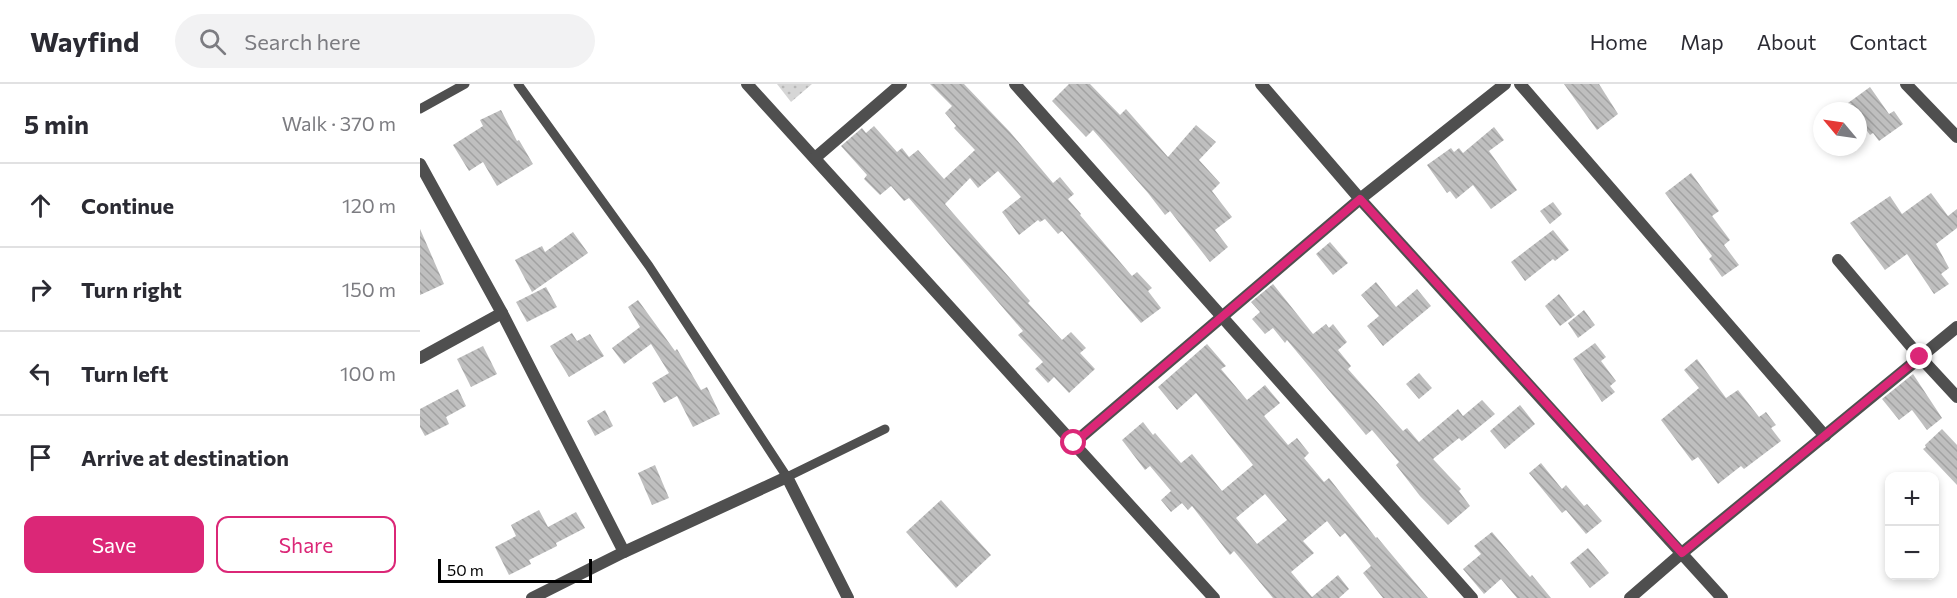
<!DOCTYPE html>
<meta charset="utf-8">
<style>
:root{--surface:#fff;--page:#f2f2f3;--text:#2b2b33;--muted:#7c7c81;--line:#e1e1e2;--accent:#db2777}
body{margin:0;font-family:Commissioner,sans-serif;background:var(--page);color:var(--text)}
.controls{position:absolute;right:18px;bottom:18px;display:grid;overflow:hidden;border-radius:12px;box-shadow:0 3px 9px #0003}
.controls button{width:54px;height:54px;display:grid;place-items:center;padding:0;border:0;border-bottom:2px solid var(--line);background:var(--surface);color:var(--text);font:30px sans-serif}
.compass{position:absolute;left:1393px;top:18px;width:54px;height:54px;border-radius:50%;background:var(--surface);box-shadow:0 3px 9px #0003;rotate:299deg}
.scale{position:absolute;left:18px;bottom:15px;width:154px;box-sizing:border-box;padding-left:6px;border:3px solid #000;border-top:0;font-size:16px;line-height:21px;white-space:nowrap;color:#000;-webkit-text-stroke:4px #fff;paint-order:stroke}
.stop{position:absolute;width:18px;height:18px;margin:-14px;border:4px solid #db2777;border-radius:50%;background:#fff}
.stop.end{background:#db2777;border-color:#fff;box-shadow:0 2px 6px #0008}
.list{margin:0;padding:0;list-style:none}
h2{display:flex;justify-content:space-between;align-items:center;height:78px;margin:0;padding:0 24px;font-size:26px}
h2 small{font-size:20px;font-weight:400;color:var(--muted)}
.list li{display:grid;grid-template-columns:39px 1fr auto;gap:18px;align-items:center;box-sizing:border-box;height:84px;padding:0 24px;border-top:2px solid var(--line)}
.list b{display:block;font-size:22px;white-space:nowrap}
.list em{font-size:20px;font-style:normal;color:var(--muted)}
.actions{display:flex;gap:12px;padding:18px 24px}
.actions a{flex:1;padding:14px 0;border:2px solid var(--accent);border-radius:12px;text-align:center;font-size:21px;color:var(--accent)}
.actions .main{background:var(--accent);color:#fff}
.icon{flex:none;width:33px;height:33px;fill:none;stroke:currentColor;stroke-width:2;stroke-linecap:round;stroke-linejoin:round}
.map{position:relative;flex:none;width:1537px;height:514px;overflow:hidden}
header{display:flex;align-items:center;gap:36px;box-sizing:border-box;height:84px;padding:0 30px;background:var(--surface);border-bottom:2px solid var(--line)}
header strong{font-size:28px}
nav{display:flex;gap:33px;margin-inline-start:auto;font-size:21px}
.search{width:420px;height:54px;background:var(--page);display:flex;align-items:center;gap:15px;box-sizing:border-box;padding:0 21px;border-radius:33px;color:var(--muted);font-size:22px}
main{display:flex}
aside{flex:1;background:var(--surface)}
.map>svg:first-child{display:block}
.park{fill:url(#park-dots)}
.building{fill:url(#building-back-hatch);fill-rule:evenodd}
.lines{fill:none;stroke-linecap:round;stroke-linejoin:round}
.service{stroke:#4f4f4f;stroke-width:9}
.minor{stroke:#4f4f4f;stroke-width:12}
.route{stroke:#db2777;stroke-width:8}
</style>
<header>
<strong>Wayfind</strong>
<div class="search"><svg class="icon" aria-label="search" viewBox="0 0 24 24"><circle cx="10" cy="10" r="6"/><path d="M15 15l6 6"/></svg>Search here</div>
<nav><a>Home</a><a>Map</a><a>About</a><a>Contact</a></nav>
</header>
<main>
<aside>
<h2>5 min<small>Walk · 370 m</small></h2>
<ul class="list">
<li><svg class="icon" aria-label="ahead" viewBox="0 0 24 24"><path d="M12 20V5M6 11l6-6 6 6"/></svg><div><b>Continue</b></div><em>120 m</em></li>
<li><svg class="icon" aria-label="right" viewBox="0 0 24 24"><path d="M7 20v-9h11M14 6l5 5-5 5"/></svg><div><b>Turn right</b></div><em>150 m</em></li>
<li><svg class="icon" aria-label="left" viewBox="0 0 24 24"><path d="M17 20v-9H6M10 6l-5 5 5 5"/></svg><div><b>Turn left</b></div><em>100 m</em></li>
<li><svg class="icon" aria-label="arrive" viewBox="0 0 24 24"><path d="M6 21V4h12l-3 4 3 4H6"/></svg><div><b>Arrive at destination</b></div></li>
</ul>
<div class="actions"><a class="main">Save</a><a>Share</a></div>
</aside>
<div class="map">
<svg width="1537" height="514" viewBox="0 0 1537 514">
<defs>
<pattern id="park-dots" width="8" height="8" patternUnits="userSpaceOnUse" patternTransform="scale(1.5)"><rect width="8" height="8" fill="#d6d6d6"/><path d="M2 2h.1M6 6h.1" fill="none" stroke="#b6b6b6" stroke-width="1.8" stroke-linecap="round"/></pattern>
<pattern id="building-back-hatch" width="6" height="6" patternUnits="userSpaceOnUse" patternTransform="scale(1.5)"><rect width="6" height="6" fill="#bfbfbf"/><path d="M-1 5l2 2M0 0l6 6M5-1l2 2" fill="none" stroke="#a2a2a2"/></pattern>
</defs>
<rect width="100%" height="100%" fill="#fff"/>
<path class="park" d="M357 0H392L371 18Z"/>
<g class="building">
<path d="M510 0H544L590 48 633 99 640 93 654 110 648 115 661 130 660 131 712 192 717 188 732 204 728 207 741 224 721 239 642 147 638 150 625 135 620 138 618 136 599 151 582 128 601 113 578 87 558 104 550 94 525 120 610 217 608 219 642 256 651 248 666 264 660 269 675 285 649 309 634 293 628 299 615 285 623 278 598 251 603 247 489 114 484 117 471 102 460 111 444 95 447 91 421 62 442 44 446 49 454 42 477 68 482 64 489 73 498 66 524 95 555 66 534 44 536 42 525 29 532 22Z"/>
<path d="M649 0H670L700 31 706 25 748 73 776 41 796 58 779 76 800 99 792 107 812 133 795 146 808 163 790 178 750 127 745 131 728 109 673 46 666 53 632 17Z"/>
<path d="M1144 0H1179L1198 30 1177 46Z"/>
<path d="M1450 3 1469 30 1474 27 1483 40 1459 57 1453 49 1450 51 1438 34V27H1433L1428 19Z"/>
<path d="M81 26 97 57 99 56 113 80 77 102 63 78 49 87 33 61 63 42 60 36Z"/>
<path d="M1074 43 1084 56 1069 67 1097 106 1071 125 1053 101 1036 115 1030 107 1027 109 1007 81 1031 64 1034 68 1039 64 1043 69Z"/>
<path d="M1271 89 1299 127 1292 132 1310 156 1304 161 1319 181 1302 193 1289 175 1292 172 1245 109Z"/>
<path d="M1511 109 1528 132 1537 125V144L1516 160 1529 184 1521 190 1529 200 1514 210 1487 170 1465 186 1430 139 1470 112 1482 130Z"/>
<path d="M1133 118 1142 130 1130 140 1120 127Z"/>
<path d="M0 145 24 200 0 211Z"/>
<path d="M1133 146 1149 166 1135 177 1133 175 1105 197 1091 178Z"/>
<path d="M153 148 168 169 112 208 95 176 122 162 125 168Z"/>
<path d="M910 158 928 179 913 191 896 170Z"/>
<path d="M956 198 976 223 997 205 1011 222 963 262 947 242 959 232 941 211Z"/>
<path d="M853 200 893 250 906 240 909 244 913 240 927 258 918 266 931 282 928 285 983 347 987 344 999 358 1038 325 1043 332 1062 316 1075 330 1042 357 1039 354 1013 375 1041 405 1039 407 1050 422 1028 441 1000 412 976 381 979 378 952 346 946 351 867 256 865 259 853 244 845 250 832 235 840 228 831 218Z"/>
<path d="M126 203 137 223 107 238 96 218Z"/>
<path d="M1139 210 1155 231 1140 242 1125 222Z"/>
<path d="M218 216 255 267 257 265 281 306 287 303 300 330 273 343 257 312 244 319 232 299 249 289 231 260 204 280 192 264 220 243 208 223Z"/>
<path d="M1164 226 1175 241 1158 254 1148 239Z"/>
<path d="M152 249 157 257 170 250 184 272 149 293 130 262Z"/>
<path d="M1175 259 1186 273 1181 277 1196 297 1190 302 1195 308 1182 318 1153 275Z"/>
<path d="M787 260 806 282 801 285 827 316 845 301 860 319 844 332 868 361 877 354 889 369 884 374 904 398 909 394 956 454 957 453 1008 514H963L943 489 951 482 925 449 920 453 907 437 883 457 894 469 871 488 892 513 918 491 929 505 919 514H853L814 467 810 471 772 422 768 426 762 419 751 428 741 416 751 407 730 382 725 386 702 356 723 338 733 351 735 349 761 379 772 370 802 407 833 381 776 309 757 326 738 303ZM845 410 867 436 837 460 816 434Z"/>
<path d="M63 262 77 290 51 303 37 275Z"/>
<path d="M1277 275 1306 314 1318 306 1339 333 1346 328 1356 341 1351 344 1361 357 1324 385 1321 382 1298 400 1278 373 1272 377 1241 336 1279 304 1264 286Z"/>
<path d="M999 289 1012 304 999 315 986 300Z"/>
<path d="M1493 290 1522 334 1507 346 1492 326 1479 336 1462 315Z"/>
<path d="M38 305 46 322 26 333 29 340 5 352 0 343V325Z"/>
<path d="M1100 321 1115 340 1085 365 1070 347Z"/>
<path d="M185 326 193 342 175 352 167 337Z"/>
<path d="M1522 345 1537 361V401L1503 365 1506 363 1505 361Z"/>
<path d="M1121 379 1142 405 1146 401 1164 422 1167 420 1182 437 1166 450 1146 426 1142 429 1109 389Z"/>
<path d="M235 381 249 414 232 421 218 389Z"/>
<path d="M521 416 571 471 536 504 486 448Z"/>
<path d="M119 426 128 443 156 428 165 444 136 459 137 462 109 476 111 480 89 491 75 463 96 452 91 441Z"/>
<path d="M1072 448 1110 493 1112 491 1131 514H1097L1081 495 1064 510 1043 485 1061 470 1054 462Z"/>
<path d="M1168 464 1189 489 1170 504 1150 479Z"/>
</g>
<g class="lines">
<g class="service">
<path d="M98 0 229 182 367 393 465 345"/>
<path d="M0 25 45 0"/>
</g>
<g class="minor">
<path d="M327 0 794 514"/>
<path d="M595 0 1052 514"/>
<path d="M841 0 940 115 1302 514"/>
<path d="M1100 0 1405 352"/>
<path d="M1486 0 1537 53"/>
<path d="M395 74 481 0"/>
<path d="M0 80 82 229 204 468"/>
<path d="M1418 176 1500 273 1537 313"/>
<path d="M0 274 82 229"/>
<path d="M654 359 940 115 1085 0"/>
<path d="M112 514 204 468 367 393 428 514"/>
<path d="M1210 514 1262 469 1537 243"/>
</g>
</g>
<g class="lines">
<path class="route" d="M654 359 940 115 1262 469 1500 273"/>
</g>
</svg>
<div class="controls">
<button>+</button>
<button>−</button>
</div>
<svg class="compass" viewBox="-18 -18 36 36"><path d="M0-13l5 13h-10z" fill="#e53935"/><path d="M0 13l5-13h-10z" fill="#7c7c81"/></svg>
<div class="scale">50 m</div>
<div class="stop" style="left:654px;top:359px"></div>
<div class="stop end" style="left:1500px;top:273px"></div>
</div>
</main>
